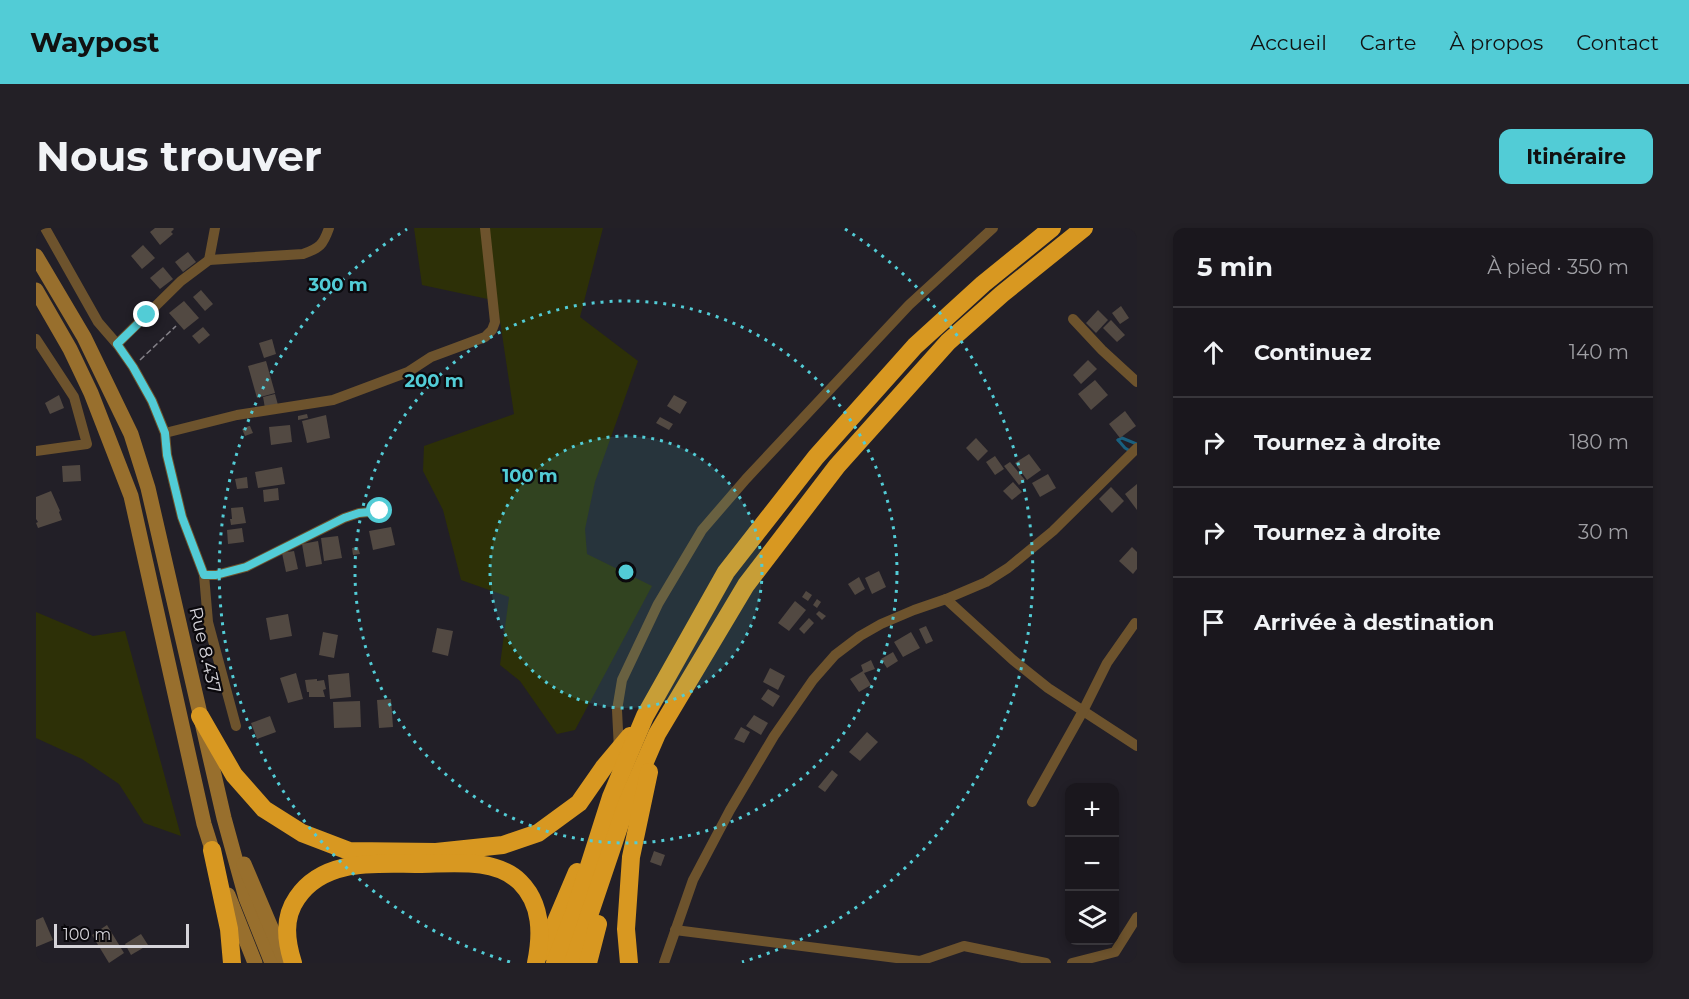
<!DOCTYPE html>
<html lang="fr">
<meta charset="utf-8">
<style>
:root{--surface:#1a171d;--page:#232026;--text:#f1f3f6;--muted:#9f9fa4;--line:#38363b;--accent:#52ccd6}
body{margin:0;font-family:Montserrat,sans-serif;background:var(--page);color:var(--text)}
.controls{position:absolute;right:18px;bottom:18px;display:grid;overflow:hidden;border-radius:12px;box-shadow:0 3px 9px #0003}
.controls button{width:54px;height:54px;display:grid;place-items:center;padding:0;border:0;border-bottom:2px solid var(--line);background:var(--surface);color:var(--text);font:30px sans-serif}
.scale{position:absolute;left:18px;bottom:15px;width:135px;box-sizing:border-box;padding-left:6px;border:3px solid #d5d3d9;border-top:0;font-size:16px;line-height:21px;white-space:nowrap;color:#d5d3d9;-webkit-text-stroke:4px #0b090d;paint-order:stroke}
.stop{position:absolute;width:18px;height:18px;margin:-14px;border:4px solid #52ccd6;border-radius:50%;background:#fff}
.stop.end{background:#52ccd6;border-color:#fff;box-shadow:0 2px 6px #0008}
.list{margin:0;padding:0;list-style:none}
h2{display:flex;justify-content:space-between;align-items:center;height:78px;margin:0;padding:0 24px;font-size:26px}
h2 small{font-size:20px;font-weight:400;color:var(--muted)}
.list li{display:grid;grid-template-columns:39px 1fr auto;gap:18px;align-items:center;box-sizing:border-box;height:90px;padding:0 24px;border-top:2px solid var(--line)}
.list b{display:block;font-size:22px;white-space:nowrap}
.list em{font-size:20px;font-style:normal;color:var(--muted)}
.icon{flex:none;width:33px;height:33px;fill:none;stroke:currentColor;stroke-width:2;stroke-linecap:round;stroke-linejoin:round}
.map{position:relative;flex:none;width:1101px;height:735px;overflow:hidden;border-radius:12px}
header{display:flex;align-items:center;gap:36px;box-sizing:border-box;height:84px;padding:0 30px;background:var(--accent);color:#111}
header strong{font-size:28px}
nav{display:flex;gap:33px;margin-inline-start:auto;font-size:21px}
.intro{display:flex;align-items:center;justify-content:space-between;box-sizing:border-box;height:144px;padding:0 36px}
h1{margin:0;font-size:42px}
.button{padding:15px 27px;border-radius:12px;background:var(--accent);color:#111;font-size:21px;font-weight:700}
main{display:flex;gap:36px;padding:0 36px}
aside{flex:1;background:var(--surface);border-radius:12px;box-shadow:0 3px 9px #0003}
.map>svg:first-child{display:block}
.green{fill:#2d3007}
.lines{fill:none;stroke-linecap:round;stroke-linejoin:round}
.stream{stroke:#195f7e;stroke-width:3}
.building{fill:#524942}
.path{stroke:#848188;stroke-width:1.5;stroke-dasharray:6 3;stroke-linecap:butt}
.minor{stroke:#6d532d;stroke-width:10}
.secondary{stroke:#986f2d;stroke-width:15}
.motorway{stroke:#d89821;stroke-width:18}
.route{stroke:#52ccd6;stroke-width:8}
.ring{fill:none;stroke:#52ccd6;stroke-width:3;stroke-dasharray:3 6}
.labels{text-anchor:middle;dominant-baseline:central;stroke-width:4.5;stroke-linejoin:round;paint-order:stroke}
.street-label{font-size:18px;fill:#d5d3d9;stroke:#0b090d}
.centre{fill:#52ccd6;stroke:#0b090d;stroke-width:3}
.ring-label{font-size:18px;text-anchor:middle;font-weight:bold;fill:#52ccd6;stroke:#0b090d;stroke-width:4.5;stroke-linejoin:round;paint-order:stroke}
</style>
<header>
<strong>Waypost</strong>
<nav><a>Accueil</a><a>Carte</a><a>À propos</a><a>Contact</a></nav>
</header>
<div class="intro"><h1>Nous trouver</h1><a class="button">Itinéraire</a></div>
<main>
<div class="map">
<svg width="1101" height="735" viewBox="0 0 1101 735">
<rect width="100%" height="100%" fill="#221f27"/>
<g class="green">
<path d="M378 0H567L544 89 602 133 559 254 549 301 551 326 616 358 539 502 521 506 484 453 464 437 473 369 425 352 407 282 387 243 388 218 478 186 461 73 386 57Z"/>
<path d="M0 384 57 408 89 403 145 608 108 595 83 556 46 531 0 510Z"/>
</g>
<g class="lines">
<g class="stream">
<path d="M1082 212 1089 220 1094 223"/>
<path d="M1082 212 1086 210 1101 216"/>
</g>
</g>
<g class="building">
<path d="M119 0H137L138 1 135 4 137 6 124 17 114 4Z"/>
<path d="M107 17 119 30 106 41 95 28Z"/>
<path d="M152 24 160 34 147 44 139 34Z"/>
<path d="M127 39 137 51 124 61 114 50Z"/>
<path d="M165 62 177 76 169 83 157 69Z"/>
<path d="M148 73 163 90 148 102 133 85Z"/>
<path d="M1085 78 1093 90 1084 96 1076 85Z"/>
<path d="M1062 82 1072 92 1060 105 1050 95Z"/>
<path d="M1075 92 1089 107 1081 114 1067 100Z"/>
<path d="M167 99 174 107 163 116 156 108Z"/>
<path d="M236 111 240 126 228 130 223 115Z"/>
<path d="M1052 132 1061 141 1045 156 1037 147Z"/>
<path d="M230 133 239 165 221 170 212 138Z"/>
<path d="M1059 152 1072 167 1055 182 1042 166Z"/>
<path d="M239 166 242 177 229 180 227 169Z"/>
<path d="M23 167 28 180 14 186 9 175Z"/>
<path d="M638 167 651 174 644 186 631 178Z"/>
<path d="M1089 183 1100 198 1084 210 1073 196Z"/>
<path d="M271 186 272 190 262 192V188Z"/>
<path d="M290 187 294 210 271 215 266 193Z"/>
<path d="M624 189 637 196 633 202 620 195Z"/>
<path d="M254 197 256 214 235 217 233 199Z"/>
<path d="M213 198H214L217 205 209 208 206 201Z"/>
<path d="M940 210 952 223 942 233 930 220Z"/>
<path d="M993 226 1005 242 991 252 979 235Z"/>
<path d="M959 228 968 241 959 247 950 234Z"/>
<path d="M974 234 989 252 983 257 968 238Z"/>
<path d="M44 237 45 253 27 254 26 238Z"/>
<path d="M246 239 249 256 222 260 219 244Z"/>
<path d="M1012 246 1020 260 1004 269 996 255Z"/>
<path d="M211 249 212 260 201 261 199 251Z"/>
<path d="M977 254 986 264 976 272 967 263Z"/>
<path d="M1101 256V282L1089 266Z"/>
<path d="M1075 259 1088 273 1076 285 1063 271Z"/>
<path d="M242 260 243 272 228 274 227 262Z"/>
<path d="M15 263 24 283 23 284 26 292 2 300 0 295 2 294 0 291V269Z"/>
<path d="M207 279 210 295 195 297 194 291H196L195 280Z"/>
<path d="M355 299 359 317 337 322 333 303Z"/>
<path d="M206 300 208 314 192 316 191 302Z"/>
<path d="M302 308 306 330 288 333 285 310Z"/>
<path d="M282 313 286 336 270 339 266 316Z"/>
<path d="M322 319 324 326 317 327 316 320Z"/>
<path d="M1096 319 1101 324V341L1097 346 1083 333Z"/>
<path d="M258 323 262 341 250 344 246 325Z"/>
<path d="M843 343 850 359 836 366 829 350Z"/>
<path d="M823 349 829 361 819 367 812 356Z"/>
<path d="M770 363 776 367 772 373 766 369Z"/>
<path d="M781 371 785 374 781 380 777 377Z"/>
<path d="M759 373 770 382 753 403 742 395Z"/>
<path d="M783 383 790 388 786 392 780 386Z"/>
<path d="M252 386 256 408 234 412 230 390Z"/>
<path d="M773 390 778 395 768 406 763 401Z"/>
<path d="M890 398 897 413 890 416 883 401Z"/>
<path d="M401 400 417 403 412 428 396 424Z"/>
<path d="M287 404 302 407 298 430 283 427Z"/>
<path d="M875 404 884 420 867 429 858 414Z"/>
<path d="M857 424 862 433 851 440 845 431Z"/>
<path d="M835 432 839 441 828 445 835 457 823 464 814 451 827 443 825 437Z"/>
<path d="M734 440 749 448 742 462 727 454Z"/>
<path d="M260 445 267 471 252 475 244 450Z"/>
<path d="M313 445 315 469 294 471 292 447Z"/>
<path d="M281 451V453L288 452 290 461 287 462 289 469H273V464H271L269 452Z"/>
<path d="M732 461 744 468 737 479 725 471Z"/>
<path d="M355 471 357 499 343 500 341 472Z"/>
<path d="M324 473 325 499 298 500 297 474Z"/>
<path d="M718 487 732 495 725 507 710 498Z"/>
<path d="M234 488 240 504 221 511 215 495Z"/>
<path d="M705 499 714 504 708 515 698 511Z"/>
<path d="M831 504 842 514 824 533 813 524Z"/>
<path d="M796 542 802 547 789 564 782 559Z"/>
<path d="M618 623 629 627 625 638 614 634Z"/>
<path d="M7 689 17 712 0 719V692Z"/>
<path d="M71 697 88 725 73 735 56 707Z"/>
<path d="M105 706 112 717 95 727 89 716Z"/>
</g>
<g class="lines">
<path class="path" d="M104 132 140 98"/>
<g class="minor">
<path d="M9 0 62 94 81 116 97 139 116 173 129 205 131 227 146 289 168 347 172 394 200 498"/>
<path d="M173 32 179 0"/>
<path d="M1037 91 1066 122 1101 154"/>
<path d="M0 111 38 169 51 216 0 223"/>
<path d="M81 116 145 53 173 32 267 26C284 20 287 17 293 0"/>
<path d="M129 205 201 187 297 172 372 144 395 129 449 109 456 102 459 94 449 0"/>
<path d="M168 347H180L210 339 308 290 323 285 344 283"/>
<path d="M910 371 977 432 1012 460 1101 518"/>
<path d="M583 522 581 482 586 452 622 376 666 302 710 251 873 77 957 0"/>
<path d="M996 574 1047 483 1071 435 1099 395"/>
<path d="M639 702 884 733 928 718 1010 735"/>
<path d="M628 735 657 652 694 582 738 508 777 452 799 427 824 408 845 396 878 382 910 371 950 354 972 340 1017 303 1101 220"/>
<path d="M1036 735 1079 724 1101 689"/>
</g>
<g class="secondary">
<path d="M0 28 48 109 95 206 112 260 188 590 210 670 236 735"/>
<path d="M0 62 34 121 55 165 95 268 168 596 179 631"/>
<path d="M208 636 250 735"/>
<path d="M192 667 219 735"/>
</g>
<g class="motorway">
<path d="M164 488 198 547 228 581 266 605 313 623 400 624 467 617 502 605 543 575 568 539 594 508"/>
<path d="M176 622 193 701 196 735"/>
<path d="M507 724 541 644"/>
<path d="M257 735C250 713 247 690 261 670 288 630 340 636 382 636 414 636 459 629 484 654 506 676 506 706 500 735"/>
<path d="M519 735 538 685 575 569 609 488 690 344 780 229 879 118 947 56 1016 0"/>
<path d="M537 735 591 575 621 506 710 357 801 238 912 114 966 66 1048 0"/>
<path d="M552 735 562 696"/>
<path d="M593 735 590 701 595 629 613 544"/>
</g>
</g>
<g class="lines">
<path class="route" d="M111 87 81 116 97 139 116 173 129 205 131 227 146 289 168 347H180L210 339 308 290 323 285 344 283"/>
</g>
<circle cx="590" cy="344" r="136" fill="#52ccd6" fill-opacity=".12"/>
<g class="ring">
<circle cx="590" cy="344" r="136"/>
<circle cx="590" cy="344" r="271"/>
<path d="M474 734A407 407 0 0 1 371 1M809 1A407 407 0 0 1 706 734"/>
</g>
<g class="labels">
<g class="street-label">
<text transform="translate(169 422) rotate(77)">Rue 8.437</text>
</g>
</g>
<circle cx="590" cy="344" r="9" class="centre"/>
<g class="ring-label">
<text x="302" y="63">300 m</text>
<text x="398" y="159">200 m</text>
<text x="494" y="254">100 m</text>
</g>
</svg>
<div class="controls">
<button>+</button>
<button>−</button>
<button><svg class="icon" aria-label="layers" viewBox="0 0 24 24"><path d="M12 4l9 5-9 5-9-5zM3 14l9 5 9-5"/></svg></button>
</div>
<div class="scale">100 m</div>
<div class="stop" style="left:344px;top:283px"></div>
<div class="stop end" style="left:111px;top:87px"></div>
</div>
<aside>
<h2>5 min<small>À pied · 350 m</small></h2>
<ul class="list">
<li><svg class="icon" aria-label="ahead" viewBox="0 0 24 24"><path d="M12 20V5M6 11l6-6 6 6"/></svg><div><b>Continuez</b></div><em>140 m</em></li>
<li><svg class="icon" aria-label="right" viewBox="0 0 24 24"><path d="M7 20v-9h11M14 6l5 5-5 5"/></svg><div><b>Tournez à droite</b></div><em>180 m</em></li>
<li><svg class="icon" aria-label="right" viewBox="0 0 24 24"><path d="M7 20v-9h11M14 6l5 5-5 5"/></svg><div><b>Tournez à droite</b></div><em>30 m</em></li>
<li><svg class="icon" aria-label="arrive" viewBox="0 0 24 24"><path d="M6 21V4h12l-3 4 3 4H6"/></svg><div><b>Arrivée à destination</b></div></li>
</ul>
</aside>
</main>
